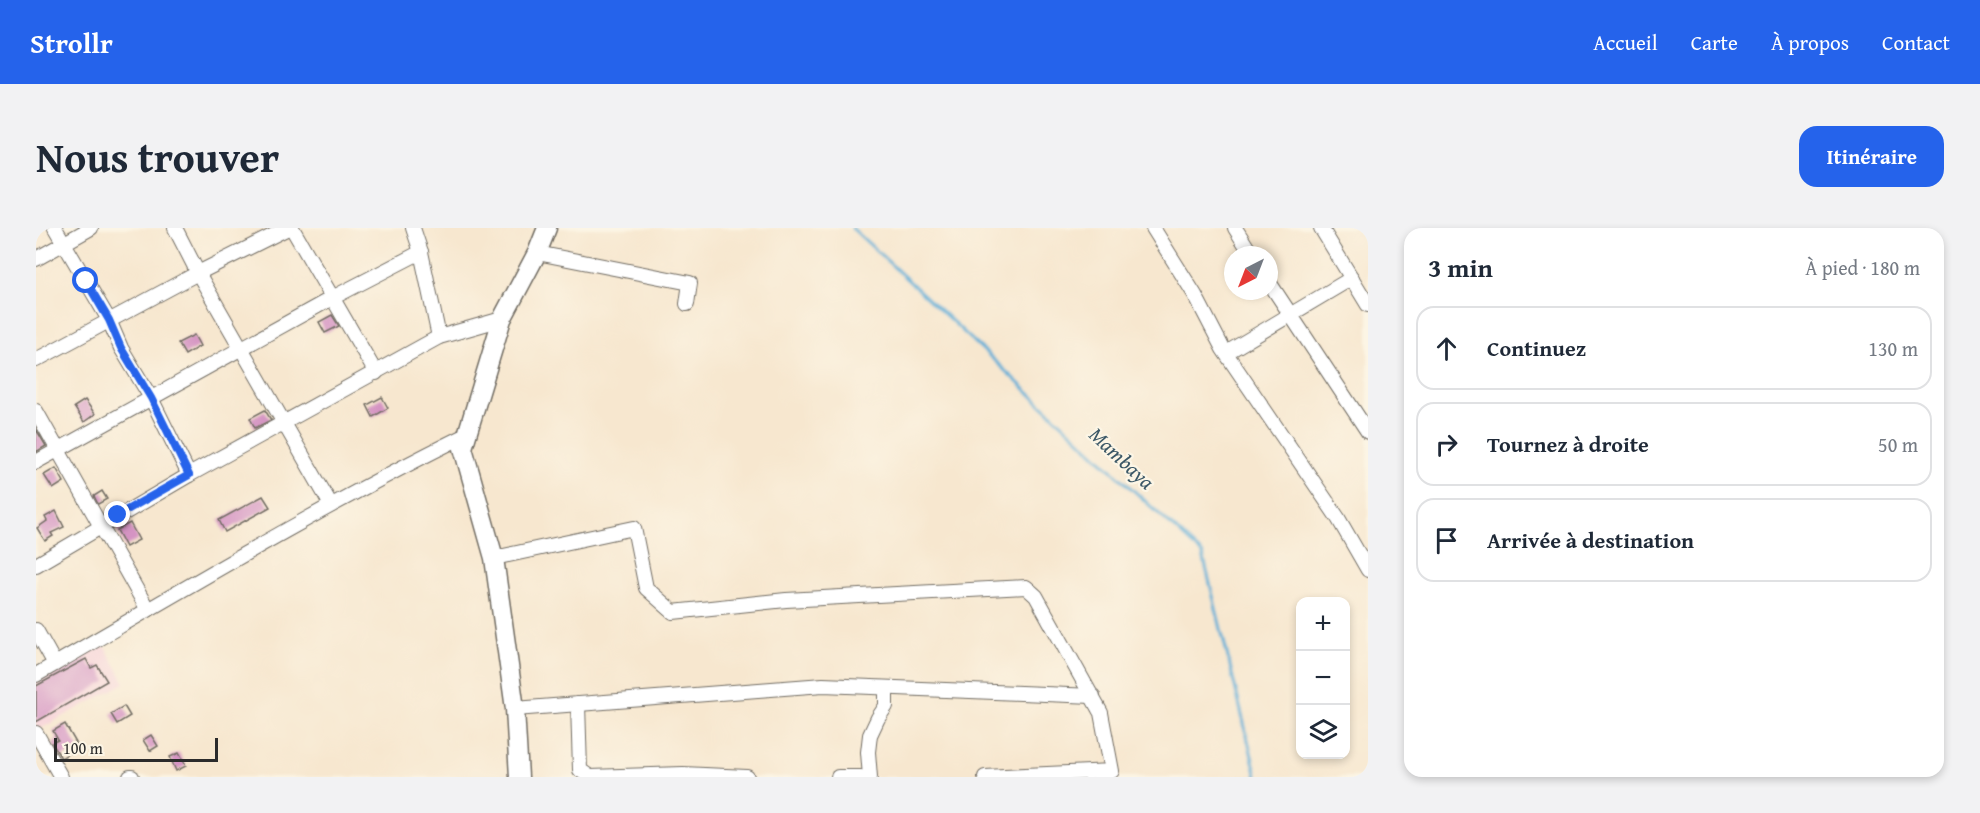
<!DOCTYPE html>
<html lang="fr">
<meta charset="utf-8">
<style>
:root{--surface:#fff;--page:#f2f2f3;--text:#1f2937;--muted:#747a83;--line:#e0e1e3;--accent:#2563eb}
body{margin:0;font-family:"Gentium Book Plus",serif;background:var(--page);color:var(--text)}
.controls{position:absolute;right:18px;bottom:18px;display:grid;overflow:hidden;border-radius:12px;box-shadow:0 3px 9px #0003}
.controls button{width:54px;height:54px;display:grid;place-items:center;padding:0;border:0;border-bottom:2px solid var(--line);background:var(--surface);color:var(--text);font:30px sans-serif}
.compass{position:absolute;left:1188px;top:18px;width:54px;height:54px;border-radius:50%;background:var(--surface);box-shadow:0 3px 9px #0003;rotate:222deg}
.scale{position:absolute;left:18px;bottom:15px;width:164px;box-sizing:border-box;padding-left:6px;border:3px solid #2b2b2b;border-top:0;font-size:16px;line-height:21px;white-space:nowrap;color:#2b2b2b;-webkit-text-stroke:4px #fcf5e5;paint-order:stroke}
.stop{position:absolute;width:18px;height:18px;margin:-14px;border:4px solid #2563eb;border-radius:50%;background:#fff}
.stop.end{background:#2563eb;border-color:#fff;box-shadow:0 2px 6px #0008}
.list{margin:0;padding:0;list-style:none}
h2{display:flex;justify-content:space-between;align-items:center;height:78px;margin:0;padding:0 24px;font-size:26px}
h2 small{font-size:20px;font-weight:400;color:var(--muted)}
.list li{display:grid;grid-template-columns:39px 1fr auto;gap:18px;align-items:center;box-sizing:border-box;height:84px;margin:0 12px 12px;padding:0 12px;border:2px solid var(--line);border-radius:18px}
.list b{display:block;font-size:22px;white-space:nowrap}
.list em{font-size:20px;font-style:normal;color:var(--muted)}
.icon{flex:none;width:33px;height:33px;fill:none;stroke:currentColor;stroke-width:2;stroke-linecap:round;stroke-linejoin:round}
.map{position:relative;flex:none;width:1332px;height:549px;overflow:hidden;border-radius:18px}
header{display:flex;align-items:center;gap:36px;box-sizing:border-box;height:84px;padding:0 30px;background:var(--accent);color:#fff}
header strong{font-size:28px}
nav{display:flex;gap:33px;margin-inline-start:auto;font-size:21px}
.intro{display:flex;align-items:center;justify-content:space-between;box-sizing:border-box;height:144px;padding:0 36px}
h1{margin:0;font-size:42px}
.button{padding:15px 27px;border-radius:18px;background:var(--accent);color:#fff;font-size:21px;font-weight:700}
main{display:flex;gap:36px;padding:0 36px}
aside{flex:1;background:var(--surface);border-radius:18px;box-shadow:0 3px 9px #0003}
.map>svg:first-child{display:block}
.built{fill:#f6cfd8}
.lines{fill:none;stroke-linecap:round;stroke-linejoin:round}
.stream{stroke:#5cadd7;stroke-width:3}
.building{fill:#d594c3}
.street-casing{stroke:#726d64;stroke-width:16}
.secondary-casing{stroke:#726d64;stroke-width:21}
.street{stroke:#fff;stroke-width:14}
.secondary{stroke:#fff;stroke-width:18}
.route{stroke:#2563eb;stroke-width:8}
.labels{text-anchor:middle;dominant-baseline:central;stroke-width:4.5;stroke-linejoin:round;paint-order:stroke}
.water-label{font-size:21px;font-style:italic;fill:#3c5867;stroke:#fcf5e5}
</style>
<header>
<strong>Strollr</strong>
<nav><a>Accueil</a><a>Carte</a><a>À propos</a><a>Contact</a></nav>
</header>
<div class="intro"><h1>Nous trouver</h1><a class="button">Itinéraire</a></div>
<main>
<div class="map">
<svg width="1332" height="549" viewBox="0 0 1332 549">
<rect width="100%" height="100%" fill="#fcf5e5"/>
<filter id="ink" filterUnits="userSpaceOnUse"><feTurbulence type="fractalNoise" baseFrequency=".0167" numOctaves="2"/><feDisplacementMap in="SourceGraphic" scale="12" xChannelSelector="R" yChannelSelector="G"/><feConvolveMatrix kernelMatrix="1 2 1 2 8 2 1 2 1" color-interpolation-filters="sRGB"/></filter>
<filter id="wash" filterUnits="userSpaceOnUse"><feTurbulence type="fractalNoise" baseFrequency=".008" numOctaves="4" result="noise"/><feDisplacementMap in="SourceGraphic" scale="24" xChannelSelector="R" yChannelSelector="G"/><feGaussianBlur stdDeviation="1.35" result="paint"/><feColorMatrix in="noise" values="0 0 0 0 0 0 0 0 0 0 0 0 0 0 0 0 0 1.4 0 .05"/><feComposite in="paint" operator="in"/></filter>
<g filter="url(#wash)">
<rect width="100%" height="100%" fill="#f7e7cf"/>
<path class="built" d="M68 417 89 455 2 502 0 498V454Z"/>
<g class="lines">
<path class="stream" d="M816 0 1167 327 1221 549"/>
</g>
<g id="blocks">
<g class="building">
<path d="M296 87 303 98 289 105 283 94Z"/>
<path d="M158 107 164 118 149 127 142 115Z"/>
<path d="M346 169 352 180 337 189 331 177Z"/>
<path d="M49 172 59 186 48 194 38 179Z"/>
<path d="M229 182 235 192 219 200 214 190Z"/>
<path d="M0 201 10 218 0 224Z"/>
<path d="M20 240 28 254 17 261 8 247Z"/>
<path d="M66 263 71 271 62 276 58 268Z"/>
<path d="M227 268 234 279 189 304 183 292Z"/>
<path d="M20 283 28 299 15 305 17 308 9 313 1 300 11 293 9 289Z"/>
<path d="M94 295 103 312 90 319 81 302Z"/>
<path d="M50 431 55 440 61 437 71 453 0 494V458Z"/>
<path d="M88 478 94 488 81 496 75 486Z"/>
<path d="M29 496 43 520 25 530 16 515 22 512 17 503Z"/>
<path d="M115 507 122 518 114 523 107 512Z"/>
<path d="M143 525 150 538 140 543 134 529Z"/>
</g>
</g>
</g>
<g filter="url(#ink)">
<use href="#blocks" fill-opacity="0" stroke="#726d64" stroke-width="1.5"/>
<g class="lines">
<defs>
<g id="street">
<path d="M19 0 73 92 85 120 115 170 153 247"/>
<path d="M139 0 162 45 295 277"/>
<path d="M256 0 340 145"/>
<path d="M377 0 385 24 403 109"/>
<path d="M1117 0 1159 67 1187 121 1302 290 1332 342"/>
<path d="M1199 0 1216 27"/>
<path d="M1285 0 1332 77"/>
<path d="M501 25 654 55 651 76"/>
<path d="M0 31 55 0"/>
<path d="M1233 54 1332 204"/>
<path d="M1190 125 1316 50"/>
<path d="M0 132 162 45 252 0"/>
<path d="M0 183 112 382"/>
<path d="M0 234 298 69 385 24"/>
<path d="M458 330 598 300 610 360 637 384 750 372 990 359 1000 368 1065 485 1076 543 949 549"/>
<path d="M0 337 153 247 403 109 466 91"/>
<path d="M0 402 19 436 0 447"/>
<path d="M19 436C155 357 290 276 430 207"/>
<path d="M542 476 544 542 554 549 647 546 711 549"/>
<path d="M479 481 787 457 1057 468"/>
<path d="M0 505 25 549"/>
<path d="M94 549H96"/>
<path d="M802 549H825"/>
<path d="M834 549 832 524 834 507 842 490 850 478V460"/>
</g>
<path id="secondary" d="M483 549 479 481 458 330 427 220 466 91 501 25 511 0"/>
</defs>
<use href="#street" class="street-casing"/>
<use href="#secondary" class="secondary-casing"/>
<use href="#street" class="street"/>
<use href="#secondary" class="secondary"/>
</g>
</g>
<g class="lines" filter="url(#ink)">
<path class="route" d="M50 53 73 92 85 120 115 170 153 247 82 287"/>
</g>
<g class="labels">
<g class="water-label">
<text transform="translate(1086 230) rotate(43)">Mambaya</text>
</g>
</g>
</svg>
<div class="controls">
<button>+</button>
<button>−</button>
<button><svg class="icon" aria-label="layers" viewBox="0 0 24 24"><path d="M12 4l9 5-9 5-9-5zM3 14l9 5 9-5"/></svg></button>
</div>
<svg class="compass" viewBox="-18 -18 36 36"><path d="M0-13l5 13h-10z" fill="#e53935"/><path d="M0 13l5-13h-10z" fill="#747a83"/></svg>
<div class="scale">100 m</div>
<div class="stop" style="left:50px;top:53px"></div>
<div class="stop end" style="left:82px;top:287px"></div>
</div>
<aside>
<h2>3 min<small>À pied · 180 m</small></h2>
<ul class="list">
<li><svg class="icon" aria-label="ahead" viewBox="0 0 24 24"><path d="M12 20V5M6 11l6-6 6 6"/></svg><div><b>Continuez</b></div><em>130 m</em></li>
<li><svg class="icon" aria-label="right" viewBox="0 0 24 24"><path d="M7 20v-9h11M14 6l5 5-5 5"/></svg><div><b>Tournez à droite</b></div><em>50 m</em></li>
<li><svg class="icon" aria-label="arrive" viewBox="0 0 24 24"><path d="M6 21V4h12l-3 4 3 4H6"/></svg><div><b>Arrivée à destination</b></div></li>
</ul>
</aside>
</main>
